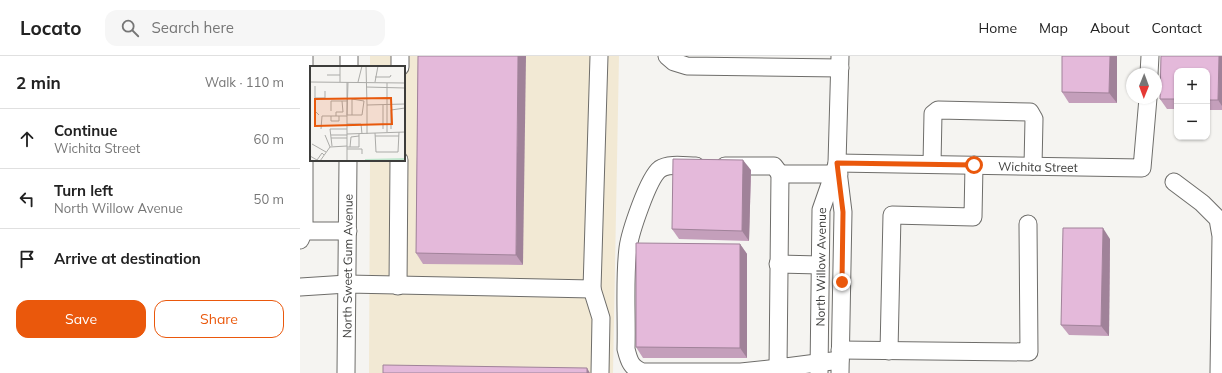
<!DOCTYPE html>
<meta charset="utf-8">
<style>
:root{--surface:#fff;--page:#f6f6f6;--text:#222;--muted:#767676;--line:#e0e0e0;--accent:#ea580c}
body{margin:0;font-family:Mulish,sans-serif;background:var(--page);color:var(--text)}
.controls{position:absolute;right:12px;top:12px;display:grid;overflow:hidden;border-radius:8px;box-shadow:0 1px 3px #0004}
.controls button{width:36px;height:36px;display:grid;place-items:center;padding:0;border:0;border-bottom:1px solid var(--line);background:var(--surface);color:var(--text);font:20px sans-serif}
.compass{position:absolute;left:826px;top:12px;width:36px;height:36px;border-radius:50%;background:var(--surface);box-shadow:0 1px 3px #0004;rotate:181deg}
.stop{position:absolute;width:12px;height:12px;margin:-9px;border:3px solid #ea580c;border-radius:50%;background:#fff}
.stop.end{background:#ea580c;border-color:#fff;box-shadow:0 1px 4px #0008}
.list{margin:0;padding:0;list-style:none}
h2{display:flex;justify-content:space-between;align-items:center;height:52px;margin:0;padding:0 16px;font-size:17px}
h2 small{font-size:13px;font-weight:400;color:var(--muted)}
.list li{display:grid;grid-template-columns:26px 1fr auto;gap:12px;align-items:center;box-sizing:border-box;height:60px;padding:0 16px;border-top:1px solid var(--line)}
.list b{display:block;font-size:15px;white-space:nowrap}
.list p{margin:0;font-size:13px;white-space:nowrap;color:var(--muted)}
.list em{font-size:13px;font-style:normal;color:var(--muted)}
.actions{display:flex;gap:8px;padding:12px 16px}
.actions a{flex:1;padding:9px 0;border:1px solid var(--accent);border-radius:12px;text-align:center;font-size:14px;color:var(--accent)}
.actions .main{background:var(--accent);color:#fff}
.icon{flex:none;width:22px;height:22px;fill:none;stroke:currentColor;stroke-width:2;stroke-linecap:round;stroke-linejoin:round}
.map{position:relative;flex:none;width:922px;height:317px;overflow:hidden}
header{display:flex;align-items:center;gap:24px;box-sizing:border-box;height:56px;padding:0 20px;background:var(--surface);border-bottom:1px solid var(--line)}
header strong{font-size:19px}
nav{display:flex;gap:22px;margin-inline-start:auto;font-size:14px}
.search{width:280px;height:36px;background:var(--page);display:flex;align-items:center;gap:10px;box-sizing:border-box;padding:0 14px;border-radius:12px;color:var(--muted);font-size:15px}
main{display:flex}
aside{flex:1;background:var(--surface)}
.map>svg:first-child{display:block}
.industrial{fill:#f2e9d4}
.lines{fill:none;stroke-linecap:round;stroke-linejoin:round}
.minor-casing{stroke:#6e6d6a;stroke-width:19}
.minor{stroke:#fff;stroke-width:17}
.wall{fill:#c49fbb}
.shaded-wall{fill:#a08299}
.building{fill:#e4b9da;stroke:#a08299}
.route{stroke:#ea580c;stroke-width:5}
.labels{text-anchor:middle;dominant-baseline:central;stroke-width:3.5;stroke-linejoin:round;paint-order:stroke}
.street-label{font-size:12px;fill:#3d3d3b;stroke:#f5f4f1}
.inset-road{fill:none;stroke:#ababa8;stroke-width:1}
.view{fill:#e8590c;fill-opacity:0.15;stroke:#e8590c;stroke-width:2}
.inset-edge{fill:none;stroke:#3d3d3b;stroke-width:2}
</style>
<header>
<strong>Locato</strong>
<div class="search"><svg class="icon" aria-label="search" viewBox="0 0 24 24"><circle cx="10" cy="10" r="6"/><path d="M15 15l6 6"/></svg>Search here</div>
<nav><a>Home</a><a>Map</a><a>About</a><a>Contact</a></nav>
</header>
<main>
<aside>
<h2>2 min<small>Walk · 110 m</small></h2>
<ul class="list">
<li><svg class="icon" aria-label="ahead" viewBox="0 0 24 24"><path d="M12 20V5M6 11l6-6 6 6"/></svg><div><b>Continue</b><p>Wichita Street</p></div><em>60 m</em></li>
<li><svg class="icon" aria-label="left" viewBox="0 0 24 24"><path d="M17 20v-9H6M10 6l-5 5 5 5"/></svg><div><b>Turn left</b><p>North Willow Avenue</p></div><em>50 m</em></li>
<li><svg class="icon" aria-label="arrive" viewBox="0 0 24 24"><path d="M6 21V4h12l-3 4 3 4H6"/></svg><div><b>Arrive at destination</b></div></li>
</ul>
<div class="actions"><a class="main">Save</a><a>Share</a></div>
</aside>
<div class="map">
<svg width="922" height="317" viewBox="0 0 922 317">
<rect width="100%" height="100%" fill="#f5f4f1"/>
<path class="industrial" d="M70 0H319L313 317H69L70 104H104V11H70Z"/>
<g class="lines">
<defs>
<g id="minor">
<path d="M4 0V175"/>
<path d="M367 0 374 6 387 10 540 12"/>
<path d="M540 0 537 107 543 156 540 317"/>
<path d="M49 11V0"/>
<path d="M100 11V0"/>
<path d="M849 18 850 0"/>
<path id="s1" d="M537 107 842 112 848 42"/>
<path d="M632 108 633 58 638 54 730 56 734 63 733 110"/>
<path d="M396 110C386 110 369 107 360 113 348 122 330 177 328 192 324 224 327 260 326 293 329 305 331 312 343 316H441L478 312"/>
<path d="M425 110H474L480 118"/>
<path d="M539 118H480L478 312 540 304"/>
<path d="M874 126 902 147 918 163 921 180 919 317"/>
<path d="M0 184 4 175H48"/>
<path d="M478 208 520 209"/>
<path d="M98 230 99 104"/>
<path d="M0 231 47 228 292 233 299 0"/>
<path d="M292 233 301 262 300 317"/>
<path d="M540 294 729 296 728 168"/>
<path d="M589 295 592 159 673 161 674 109"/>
<path id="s2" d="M46 317 48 104"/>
<path id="s3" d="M519 317 521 154 536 111"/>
</g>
</defs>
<use href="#minor" class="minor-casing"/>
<use href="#minor" class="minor"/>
</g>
<g class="wall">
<path d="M118 0 223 209 123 208 116 197Z"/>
<path d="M762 0H817V47H769L762 36Z"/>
<path d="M861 0H922V54H907V15H877V53H867L860 43Z"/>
<path d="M451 114 449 185 379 183 372 173Z"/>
<path d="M810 183 809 280 769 279 761 269Z"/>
<path d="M440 188 447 198V302H343L336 291Z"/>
</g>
<g class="shaded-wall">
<path d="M218 0H226L223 209 216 199Z"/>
<path d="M810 0H817V47L809 37Z"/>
<path d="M919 0H922V50L918 44Z"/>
<path d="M443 104 451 114 449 185 442 175Z"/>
<path d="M803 172 810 183 809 280 801 270Z"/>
<path d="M440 188 447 198V302L440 292Z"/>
<path d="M287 312 290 317H287Z"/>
</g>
<g class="building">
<path d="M118 0H218L216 199 116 197Z"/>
<path d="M762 0H810L809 37 762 36Z"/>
<path d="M861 0H919L918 44H907V15H877V43H860Z"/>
<path d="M373 103 443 104 442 175 372 173Z"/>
<path d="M763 172H803L801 270 761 269Z"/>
<path d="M336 187 440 188V292L336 291Z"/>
<path d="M83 309 287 312V317H83Z"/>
</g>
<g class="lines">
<path class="route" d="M542 226 543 156 537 107 674 109"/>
</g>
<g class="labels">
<g class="street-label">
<text stroke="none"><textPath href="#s1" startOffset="201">Wichita Street</textPath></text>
<text stroke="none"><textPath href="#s2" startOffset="107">North Sweet Gum Avenue</textPath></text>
<text stroke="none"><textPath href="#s3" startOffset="106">North Willow Avenue</textPath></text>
</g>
</g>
<g transform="translate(10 10)">
<rect width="95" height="95" fill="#f5f4f1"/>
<path d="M95 92V95H55V93Z" fill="#c1e7ce"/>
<path class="inset-road" d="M30 0V16M56 0 57 39M17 9H30M65 11H80L81 9M0 16 95 17M37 16V95M48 16 52 0M65 16 68 0M77 17V66M5 20V45L9 49M56 21 95 22M5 32H15V25M42 33 54 35 52 49H42M73 39V63M81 44V63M81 44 95 42M21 45V35H37M37 49 38 16M37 49H42V33M21 50V55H29V50M26 50V46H33L32 35M37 58H51L52 68M11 63 12 50H37M65 67 66 86H88L89 66M37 68 95 66M57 68V39L95 38M15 69 20 81M21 69H37M65 70H89M21 72H37M2 78 16 86M22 80 20 63H37M37 81H49V68M40 81 41 71 49 70M37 83H52V88M0 90 7 94 12 87 14 89M10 95 20 81 37 80"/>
<path class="view" d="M81 32 82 58 5 60V33Z"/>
<rect width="95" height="95" class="inset-edge"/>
</g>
</svg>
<div class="controls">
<button>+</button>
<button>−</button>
</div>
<svg class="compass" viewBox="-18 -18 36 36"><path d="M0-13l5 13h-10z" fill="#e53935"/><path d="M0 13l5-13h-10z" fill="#767676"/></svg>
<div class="stop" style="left:674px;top:109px"></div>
<div class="stop end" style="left:542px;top:226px"></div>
</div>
</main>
